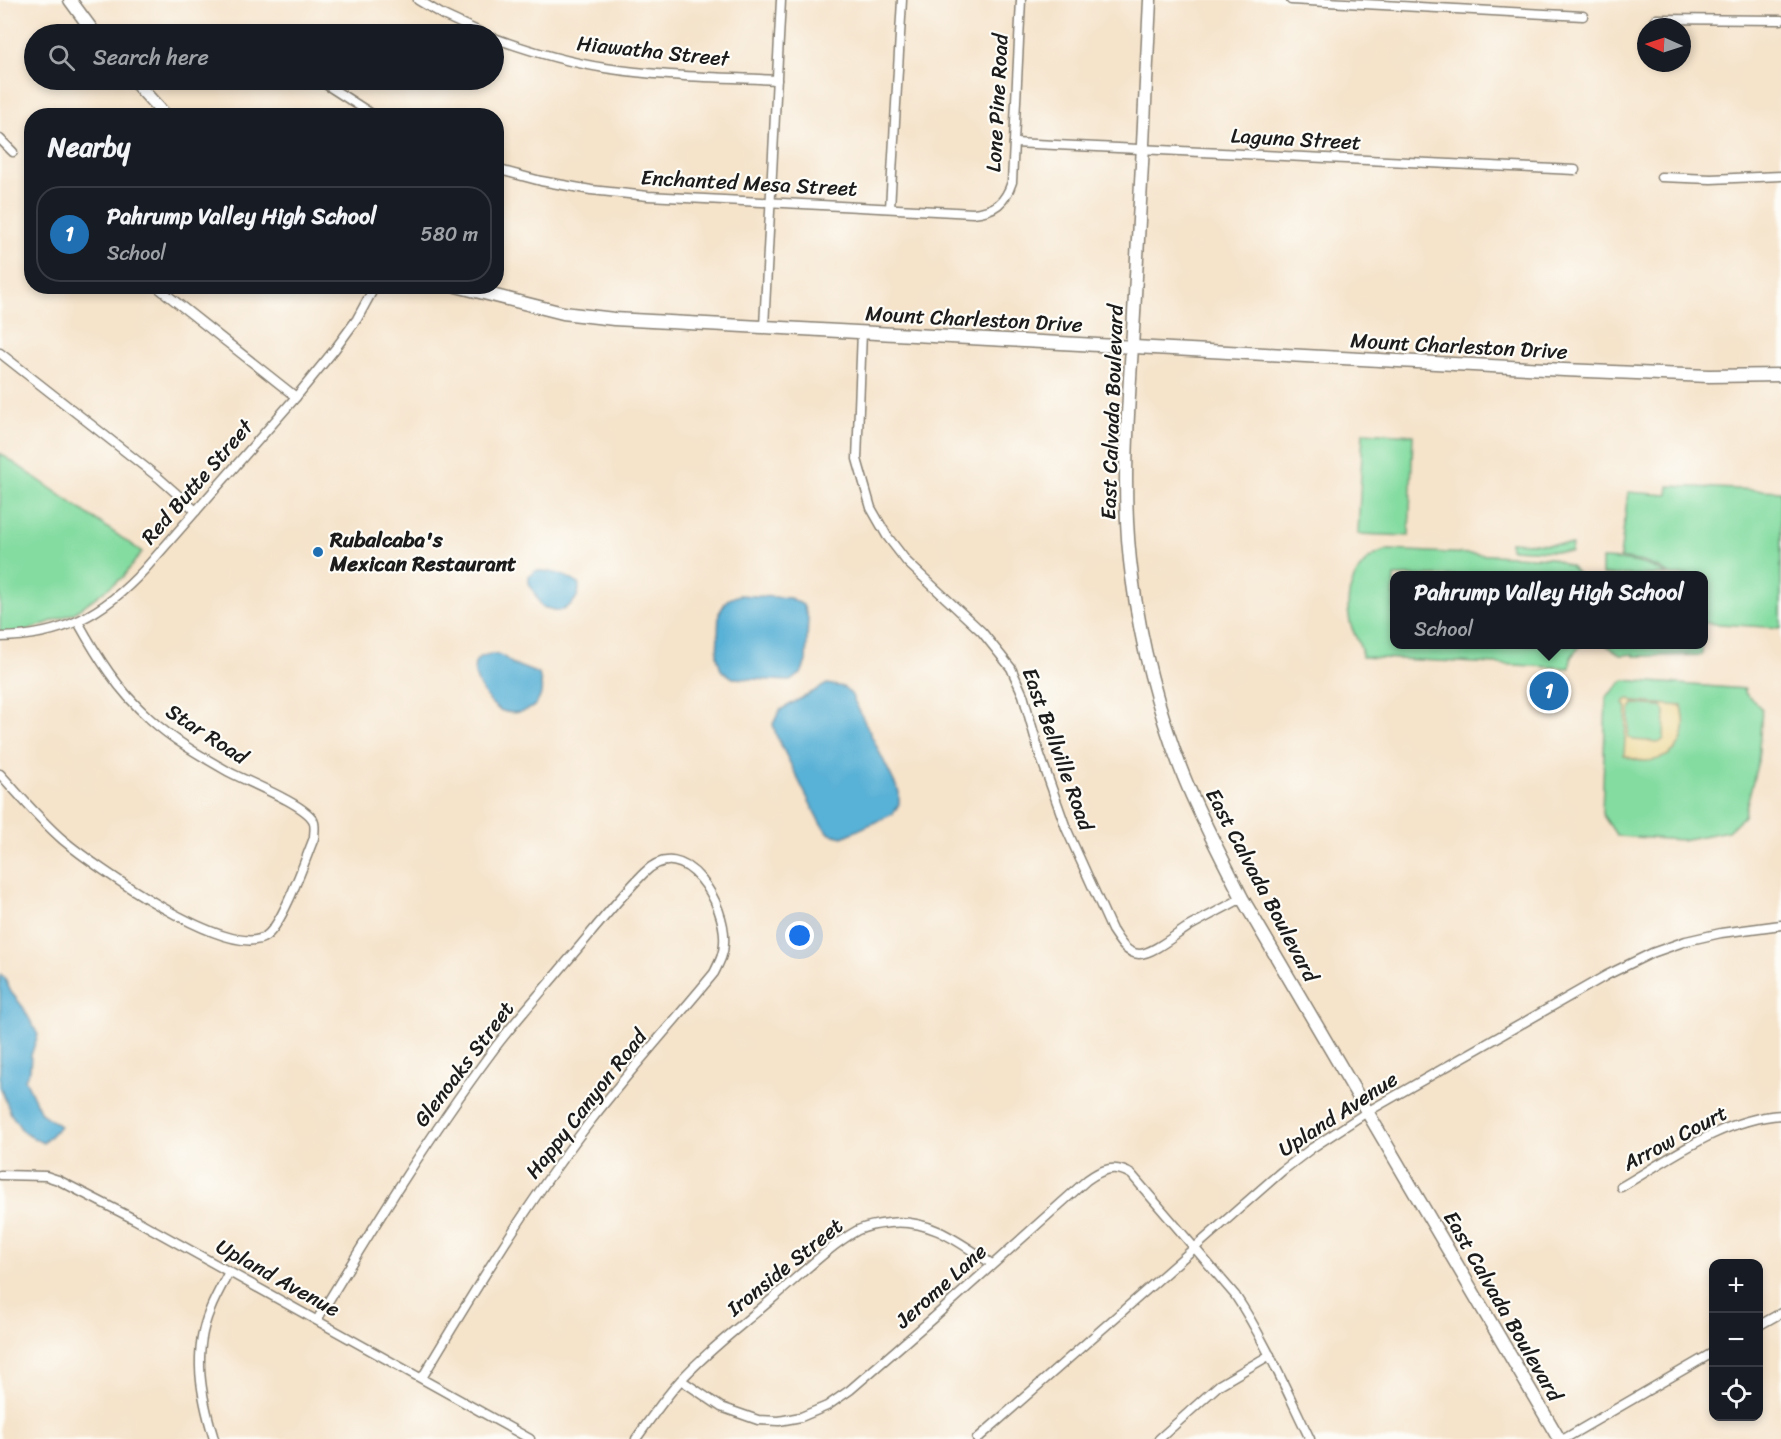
<!DOCTYPE html>
<meta charset="utf-8">
<style>
:root{--surface:#171b24;--page:#242831;--text:#f1f3f6;--muted:#9ea1a6;--line:#363941;--accent:#1f6fb2}
body{margin:0;font-family:Sriracha,sans-serif;background:var(--page);color:var(--text)}
.controls{position:absolute;right:18px;bottom:18px;display:grid;overflow:hidden;border-radius:12px;box-shadow:0 3px 9px #0003}
.controls button{width:54px;height:54px;display:grid;place-items:center;padding:0;border:0;border-bottom:2px solid var(--line);background:var(--surface);color:var(--text);font:30px sans-serif}
.compass{position:absolute;left:1637px;top:18px;width:54px;height:54px;border-radius:50%;background:var(--surface);box-shadow:0 3px 9px #0003;rotate:273deg}
.you{position:absolute;left:800px;top:936px;width:21px;height:21px;margin:-15px;border:4px solid #fff;border-radius:50%;background:#1a73e8;box-shadow:0 0 0 9px #1a73e833}
.badge{display:grid;place-items:center;width:39px;height:39px;border-radius:50%;background:var(--accent);color:#fff;font-size:20px;font-weight:700}
.pin{position:absolute;translate:-50% -50%;border:3px solid #fff;box-shadow:0 2px 6px #0006}
.popup{position:absolute;left:1390px;top:571px;width:318px;height:78px;box-sizing:border-box;display:grid;place-content:center;border-radius:12px;background:var(--surface);filter:drop-shadow(0 2px 4px #0005);font-size:20px;white-space:nowrap;color:var(--muted)}
.popup b{font-size:22px;color:var(--text)}
.popup::after{content:'';position:absolute;left:50%;top:100%;margin-left:-12px;border:12px solid transparent;border-top-color:var(--surface)}
.list{margin:0;padding:0;list-style:none}
h2{display:flex;justify-content:space-between;align-items:center;height:78px;margin:0;padding:0 24px;font-size:26px}
h2 small{font-size:20px;font-weight:400;color:var(--muted)}
.list li{display:grid;grid-template-columns:39px 1fr auto;gap:18px;align-items:center;box-sizing:border-box;height:96px;margin:0 12px 12px;padding:0 12px;border:2px solid var(--line);border-radius:24px}
.list b{display:block;font-size:22px;white-space:nowrap}
.list p{margin:0;font-size:20px;white-space:nowrap;color:var(--muted)}
.list em{font-size:20px;font-style:normal;color:var(--muted)}
.icon{flex:none;width:33px;height:33px;fill:none;stroke:currentColor;stroke-width:2;stroke-linecap:round;stroke-linejoin:round}
.map{position:relative;flex:none;width:1781px;height:1439px;overflow:hidden}
.search{position:absolute;background:var(--surface);box-shadow:0 3px 9px #0003;left:24px;top:24px;width:480px;height:66px;display:flex;align-items:center;gap:15px;box-sizing:border-box;padding:0 21px;border-radius:33px;color:var(--muted);font-size:22px}
.panel{position:absolute;background:var(--surface);box-shadow:0 3px 9px #0003;left:24px;top:108px;width:480px;height:186px;border-radius:24px}
.map>svg:first-child{display:block}
.green{fill:#84dca1;stroke:#507c5e;stroke-width:1.5}
.sand{fill:#eeda9e;stroke:#857b5d;stroke-width:1.5;fill-rule:evenodd}
.water{fill:#59b1d6;stroke:#3a6679;stroke-width:1.5}
.lines{fill:none;stroke-linecap:round;stroke-linejoin:round}
.street-casing{stroke:#888073;stroke-width:11}
.secondary-casing{stroke:#888073;stroke-width:15}
.street{stroke:#fff;stroke-width:8}
.secondary{stroke:#fff;stroke-width:12}
.poi-dot{fill:#1f6fb2;stroke:#fdfcf7;stroke-width:2}
.labels{text-anchor:middle;dominant-baseline:central;stroke-width:4.5;stroke-linejoin:round;paint-order:stroke}
.street-label{font-size:21px;fill:#1c1c1c;stroke:#fdfcf7}
.poi-label{font-size:21px;font-weight:bold;fill:#1c1c1c;stroke:#fdfcf7;text-anchor:start}
</style>
<div class="map">
<svg width="1781" height="1439" viewBox="0 0 1781 1439">
<rect width="100%" height="100%" fill="#fdfcf7"/>
<filter id="ink" filterUnits="userSpaceOnUse"><feTurbulence type="fractalNoise" baseFrequency=".0167" numOctaves="2"/><feDisplacementMap in="SourceGraphic" scale="12" xChannelSelector="R" yChannelSelector="G"/><feConvolveMatrix kernelMatrix="1 2 1 2 8 2 1 2 1" color-interpolation-filters="sRGB"/></filter>
<filter id="wash" filterUnits="userSpaceOnUse"><feTurbulence type="fractalNoise" baseFrequency=".008" numOctaves="4" result="noise"/><feDisplacementMap in="SourceGraphic" scale="24" xChannelSelector="R" yChannelSelector="G"/><feGaussianBlur stdDeviation="1.35" result="paint"/><feColorMatrix in="noise" values="0 0 0 0 0 0 0 0 0 0 0 0 0 0 0 0 0 1.4 0 .05"/><feComposite in="paint" operator="in"/></filter>
<g filter="url(#wash)">
<rect width="100%" height="100%" fill="#f5e3ca"/>
<g class="green">
<path d="M1363 432 1413 435 1409 536 1358 534Z"/>
<path d="M0 453 142 552 123 577 74 613 10 637 0 634Z"/>
<path d="M1669 486 1781 491V628L1704 623V576L1671 575 1659 568 1643 562 1620 558 1628 492 1668 495Z"/>
<path d="M1510 542 1572 545 1571 552 1510 549Z"/>
<path d="M1389 550 1551 558 1570 566 1579 575 1394 576V644L1581 645 1571 657 1570 668 1362 657C1362 644 1353 635 1350 622 1343 591 1357 557 1389 550Z"/>
<path d="M1602 559C1626 560 1647 562 1667 575H1602Z"/>
<path d="M1606 645H1702V655L1634 656V654L1621 655Z"/>
<path d="M1624 680 1745 689V693L1762 709 1758 761 1744 816 1728 831 1682 840 1617 836 1602 814 1606 697Z"/>
</g>
<path class="sand" d="M1630 699 1634 702 1682 706C1684 715 1686 725 1683 735 1676 760 1645 767 1624 755L1627 708 1624 703 1626 700ZM1634 704 1662 706 1665 712 1664 739 1660 742 1633 740 1628 737 1630 709Z"/>
<g class="water">
<path d="M535 571C549 570 569 575 579 585 580 598 571 607 559 611L542 607 529 583V576Z"/>
<path d="M739 595 790 598 803 605 808 618 806 661 801 674 790 681 733 678 721 670 717 656 719 613 727 600Z"/>
<path d="M491 654 501 655 513 664 539 674C541 681 543 690 540 697 535 712 513 716 500 710 488 704 466 671 478 659 481 656 486 655 491 654Z"/>
<path d="M827 684 843 687 851 694 899 792V804L893 814 843 837 830 834 820 823 776 735 773 724 780 710Z"/>
<path d="M0 974 4 977 11 992 23 1007 38 1035 31 1055 30 1070 25 1079 41 1113 60 1126 43 1143 24 1133 11 1114 0 1086Z"/>
</g>
</g>
<g filter="url(#ink)">
<g class="lines">
<defs>
<g id="street">
<path d="M418 0 443 15 484 34"/>
<path d="M1291 0 1583 16"/>
<path d="M1656 19 1781 20"/>
<path d="M259 29 265 34"/>
<path d="M494 38C530 51 567 62 605 68 662 77 720 77 777 80"/>
<path d="M319 80 375 116"/>
<path d="M0 139 13 152"/>
<path d="M1014 143 1575 170"/>
<path d="M496 169 541 181 591 190 648 196 973 213C995 211 1005 203 1012 182L1021 0"/>
<path d="M1661 177 1711 179 1781 176"/>
<path d="M890 208 902 0"/>
<path d="M156 286 296 397"/>
<path d="M764 327 781 0"/>
<path d="M862 332 857 459 871 508 887 536 907 562 982 632 1011 668 1023 695 1040 755 1066 828 1112 930C1119 940 1125 953 1139 954 1153 954 1176 934 1188 927 1206 917 1224 908 1242 898"/>
<path d="M0 353 159 478 196 511"/>
<path d="M0 637C62 636 103 615 145 569L296 397 335 349 357 319 375 286"/>
<path d="M0 774C21 797 40 820 63 840 94 866 230 962 266 936 283 924 305 860 314 838 314 832 316 825 313 820 304 804 248 782 229 772 201 756 173 740 149 718 118 690 98 658 78 622"/>
<path d="M0 1175 46 1176 58 1180 134 1219 530 1439"/>
<path d="M1621 1187C1671 1158 1722 1119 1781 1115"/>
<path d="M317 1320C372 1229 427 1139 491 1053 513 1023 539 995 563 966 590 935 615 902 644 873 685 832 727 905 724 943 724 954 719 963 714 973 673 1023 629 1071 589 1123 527 1204 474 1291 422 1378"/>
<path d="M1758 1326 1781 1313"/>
<path d="M681 1380 721 1407 758 1420 779 1421 801 1417 827 1406 850 1390 932 1319 1087 1180C1102 1169 1115 1164 1132 1175L1235 1295C1265 1340 1286 1390 1310 1439"/>
<path d="M214 1439C201 1396 192 1353 210 1310 215 1297 222 1285 229 1272"/>
<path d="M636 1439C650 1419 664 1399 680 1381 707 1351 742 1325 772 1299 798 1277 829 1246 858 1230 867 1226 879 1224 889 1223 930 1218 960 1243 992 1264"/>
<path d="M977 1439 1282 1171 1312 1148 1367 1112 1607 975 1652 953 1686 941 1721 933 1781 925"/>
<path d="M1159 1439 1219 1385 1270 1355"/>
<path d="M1564 1439 1714 1352"/>
</g>
<g id="secondary">
<path d="M70 0 95 34"/>
<path d="M1150 0C1145 105 1140 209 1134 314 1129 401 1120 490 1132 577 1141 645 1159 714 1184 777 1201 819 1222 858 1242 898L1559 1439"/>
<path d="M133 80 166 116"/>
<path d="M456 286 563 313 614 319 1564 370 1709 376 1781 375"/>
</g>
</defs>
<use href="#street" class="street-casing"/>
<use href="#secondary" class="secondary-casing"/>
<use href="#street" class="street"/>
<use href="#secondary" class="secondary"/>
</g>
</g>
<circle class="poi-dot" cx="318" cy="552" r="6"/>
<g class="labels">
<g class="street-label">
<text transform="translate(653 51) rotate(6)">Hiawatha Street</text>
<text transform="translate(997 103) rotate(-87)">Lone Pine Road</text>
<text transform="translate(1296 139) rotate(3)">Laguna Street</text>
<text transform="translate(749 183) rotate(3)">Enchanted Mesa Street</text>
<text transform="translate(974 319) rotate(3)">Mount Charleston Drive</text>
<text transform="translate(1459 346) rotate(3)">Mount Charleston Drive</text>
<text transform="translate(1112 412) rotate(-88)">East Calvada Boulevard</text>
<text transform="translate(197 482) rotate(-49)">Red Butte Street</text>
<text transform="translate(207 734) rotate(33)">Star Road</text>
<text transform="translate(1058 749) rotate(70)">East Bellville Road</text>
<text transform="translate(1262 885) rotate(62)">East Calvada Boulevard</text>
<text transform="translate(464 1064) rotate(-53)">Glenoaks Street</text>
<text transform="translate(586 1104) rotate(-52)">Happy Canyon Road</text>
<text transform="translate(1338 1114) rotate(-33)">Upland Avenue</text>
<text transform="translate(1675 1138) rotate(-28)">Arrow Court</text>
<text transform="translate(785 1267) rotate(-39)">Ironside Street</text>
<text transform="translate(278 1278) rotate(29)">Upland Avenue</text>
<text transform="translate(941 1286) rotate(-42)">Jerome Lane</text>
<text transform="translate(1503 1306) rotate(60)">East Calvada Boulevard</text>
</g>
<g class="poi-label">
<text x="330" y="540">Rubalcaba's<tspan x="330" dy="24">Mexican Restaurant</tspan></text>
</g>
</g>
</svg>
<div class="controls">
<button>+</button>
<button>−</button>
<button><svg class="icon" aria-label="locate" viewBox="0 0 24 24"><circle cx="12" cy="12" r="6"/><path d="M12 2v4M12 18v4M2 12h4M18 12h4"/></svg></button>
</div>
<svg class="compass" viewBox="-18 -18 36 36"><path d="M0-13l5 13h-10z" fill="#e53935"/><path d="M0 13l5-13h-10z" fill="#9ea1a6"/></svg>
<div class="you"></div>
<div class="pin badge" style="left:1549px;top:691px">1</div>
<div class="popup"><b>Pahrump Valley High School</b>School</div>
<div class="search"><svg class="icon" aria-label="search" viewBox="0 0 24 24"><circle cx="10" cy="10" r="6"/><path d="M15 15l6 6"/></svg>Search here</div>
<section class="panel">
<h2>Nearby<small></small></h2>
<ul class="list">
<li><span class="badge">1</span><div><b>Pahrump Valley High School</b><p>School</p></div><em>580 m</em></li>
</ul>
</section>
</div>
